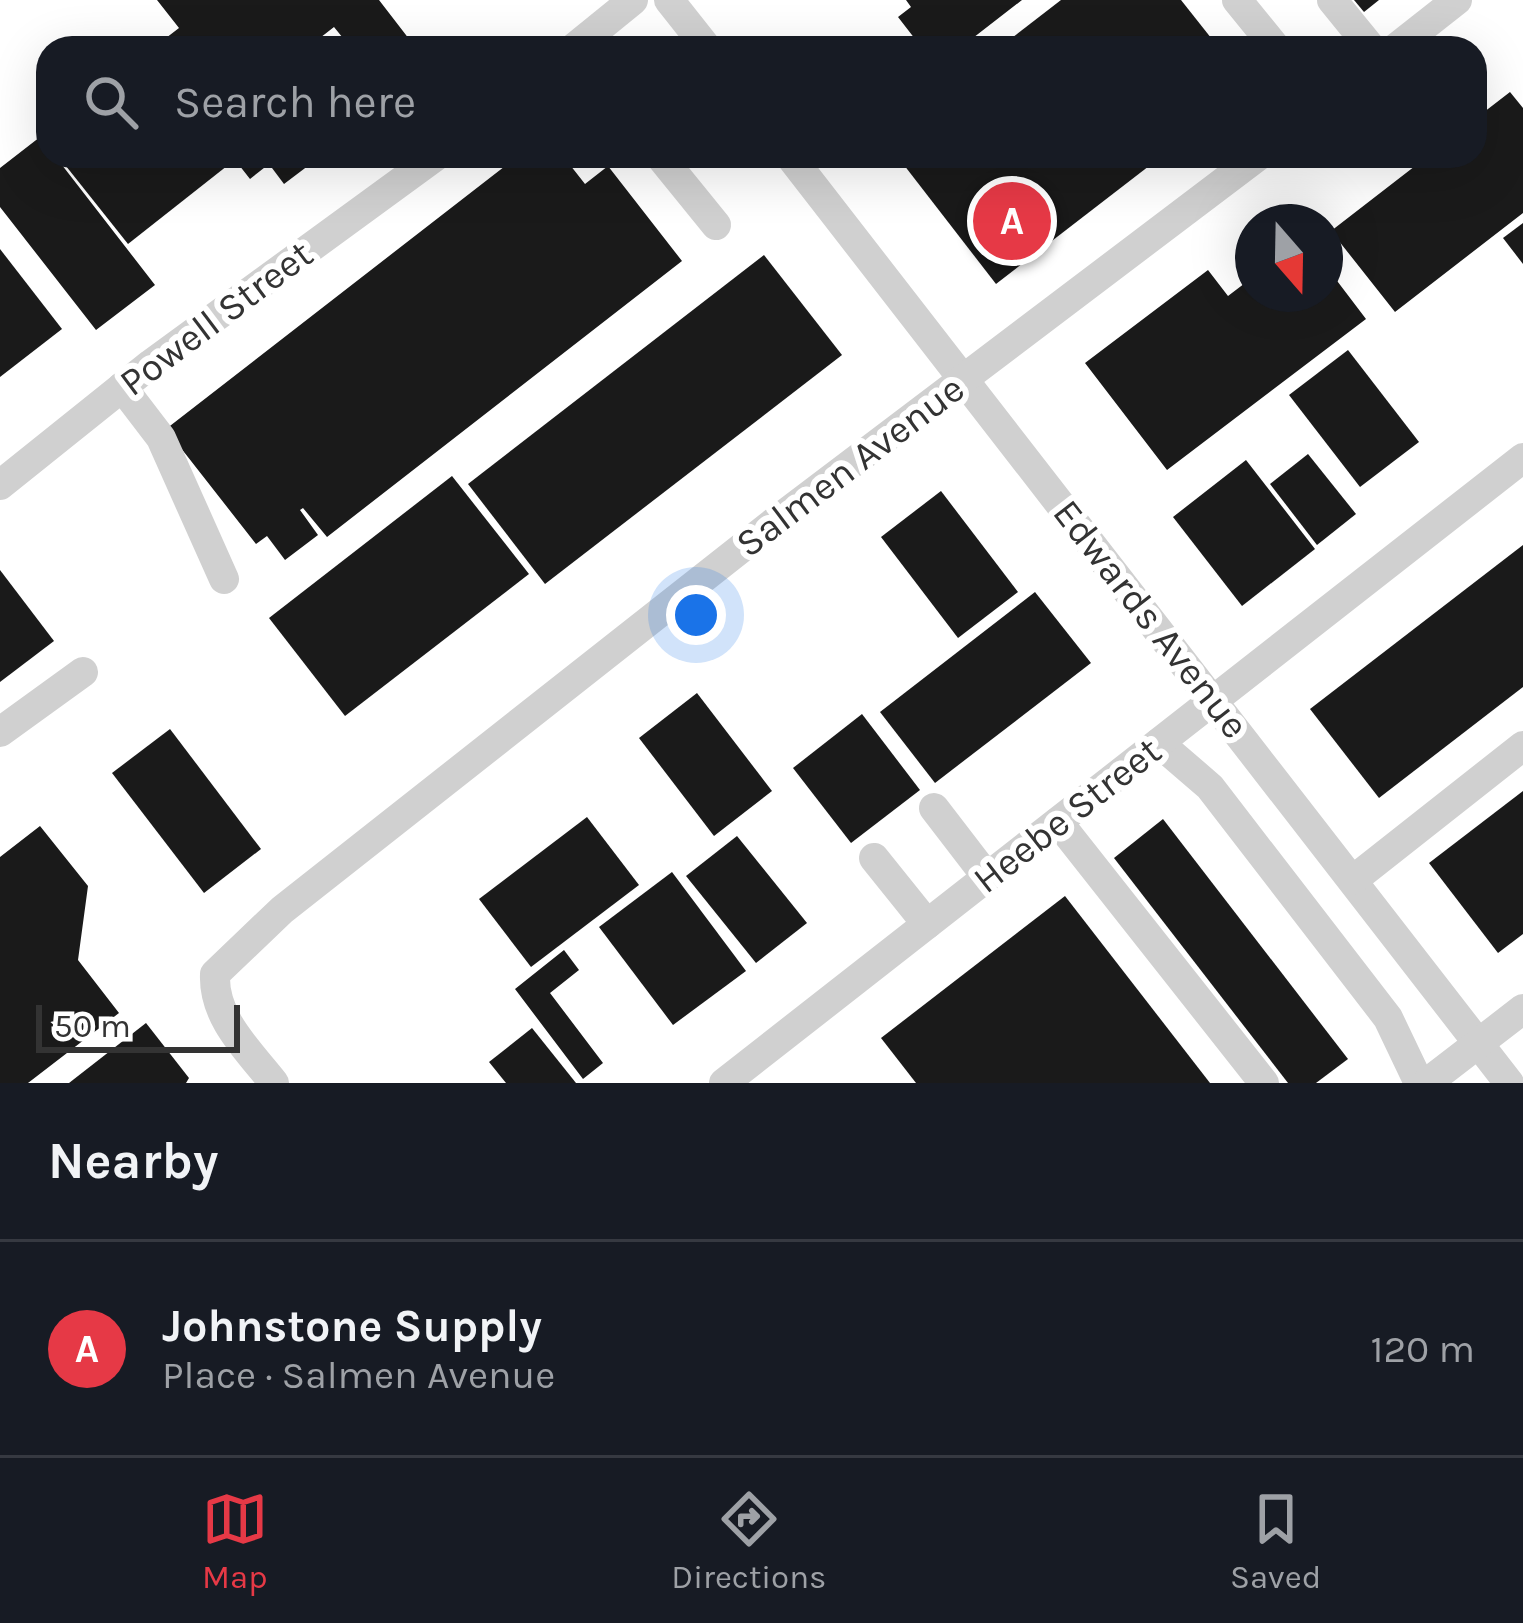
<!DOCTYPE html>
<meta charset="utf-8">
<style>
:root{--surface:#171b24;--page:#242831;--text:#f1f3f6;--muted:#9ea1a6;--line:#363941;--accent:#e63946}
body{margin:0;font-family:Karla,sans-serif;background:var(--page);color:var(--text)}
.compass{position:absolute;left:1235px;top:204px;width:108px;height:108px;border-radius:50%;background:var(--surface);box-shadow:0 12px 48px #0002;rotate:160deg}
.scale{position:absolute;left:36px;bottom:30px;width:204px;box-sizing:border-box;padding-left:12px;border:6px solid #333;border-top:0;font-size:33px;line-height:42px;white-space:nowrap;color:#333;-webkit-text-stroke:9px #fff;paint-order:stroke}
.you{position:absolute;left:696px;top:615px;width:42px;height:42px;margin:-30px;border:9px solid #fff;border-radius:50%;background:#1a73e8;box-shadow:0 0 0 18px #1a73e833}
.badge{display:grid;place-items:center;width:78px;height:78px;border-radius:50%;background:var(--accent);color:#fff;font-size:39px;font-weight:700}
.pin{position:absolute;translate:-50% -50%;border:6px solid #fff;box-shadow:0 3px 12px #0006}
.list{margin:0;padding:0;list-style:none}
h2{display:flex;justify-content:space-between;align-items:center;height:156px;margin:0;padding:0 48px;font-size:51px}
h2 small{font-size:39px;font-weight:400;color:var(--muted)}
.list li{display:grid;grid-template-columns:78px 1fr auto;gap:36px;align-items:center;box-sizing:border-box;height:216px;padding:0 48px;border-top:3px solid var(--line)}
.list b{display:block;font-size:45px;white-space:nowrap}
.list p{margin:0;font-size:39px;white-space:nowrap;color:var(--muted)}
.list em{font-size:39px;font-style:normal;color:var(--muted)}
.icon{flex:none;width:66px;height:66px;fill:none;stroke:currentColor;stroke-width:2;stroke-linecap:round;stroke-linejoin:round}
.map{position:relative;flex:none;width:1523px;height:1083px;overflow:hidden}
.search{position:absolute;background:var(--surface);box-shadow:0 12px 48px #0002;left:36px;right:36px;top:36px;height:132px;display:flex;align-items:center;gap:30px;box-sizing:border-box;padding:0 42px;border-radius:36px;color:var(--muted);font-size:45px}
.sheet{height:372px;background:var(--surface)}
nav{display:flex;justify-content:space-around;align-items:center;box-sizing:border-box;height:168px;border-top:3px solid var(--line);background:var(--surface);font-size:33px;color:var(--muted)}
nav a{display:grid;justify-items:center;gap:6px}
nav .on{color:var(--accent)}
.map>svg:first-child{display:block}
.building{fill:#1a1a1a}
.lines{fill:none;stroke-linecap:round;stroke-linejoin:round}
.minor{stroke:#d0d0d0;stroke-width:30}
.labels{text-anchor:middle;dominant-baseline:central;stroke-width:12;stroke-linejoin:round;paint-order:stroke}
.street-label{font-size:39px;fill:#333;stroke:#fff}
</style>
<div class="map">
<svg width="1523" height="1083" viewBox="0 0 1523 1083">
<rect width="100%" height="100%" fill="#fff"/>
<g class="building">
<path d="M157 0H379L416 48H351L334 27 307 48H153L179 28Z"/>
<path d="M906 0H1022L960 48H922L898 17 911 7Z"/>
<path d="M1061 0H1181L1219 48H999Z"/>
<path d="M1354 0H1379L1364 12Z"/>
<path d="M1510 92 1523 108V213L1395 312 1331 231 1428 156H1475V119Z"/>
<path d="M40 137 48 156H55L155 285 96 330 0 207V168Z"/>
<path d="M58 156H227L232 162 128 244Z"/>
<path d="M232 156H321L284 184 269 164 250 179Z"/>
<path d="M518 156H563L585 184 608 166 682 261 327 537 303 508 300 510 318 535 285 560 267 536 256 544 166 429Z"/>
<path d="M897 156H1162L996 284Z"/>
<path d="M1523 223V264L1503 238Z"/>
<path d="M0 249 62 329 0 377Z"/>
<path d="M764 255 842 355 545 584 468 484Z"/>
<path d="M1325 265 1366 319 1167 470 1085 363 1208 270 1228 296 1253 277V294H1325Z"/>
<path d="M1348 350 1419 442 1360 487 1289 395Z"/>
<path d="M1308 454 1356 514 1317 545 1270 484Z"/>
<path d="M1246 460 1315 549 1242 606 1173 517Z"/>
<path d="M452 476 529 574 345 716 269 618Z"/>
<path d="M941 491 1018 592 958 638 881 537Z"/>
<path d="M1523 545V687L1379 798 1310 709Z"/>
<path d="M0 570 54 641 0 682Z"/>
<path d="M1035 592 1091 663 935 783 880 712Z"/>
<path d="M697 693 772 791 714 836 639 738Z"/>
<path d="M862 714 920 790 851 843 793 768Z"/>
<path d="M170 729 261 849 204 893 112 773Z"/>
<path d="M1523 791V934L1498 953 1429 863Z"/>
<path d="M587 817 639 885 531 967 479 899Z"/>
<path d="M1163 819 1348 1059 1316 1083H1288L1114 858Z"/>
<path d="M40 826 88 886 78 960 119 1013 28 1083H0V857Z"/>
<path d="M737 836 807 923 756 963 686 876Z"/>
<path d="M672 872 746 971 673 1025 599 927Z"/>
<path d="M1065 896 1210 1083H916L881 1038Z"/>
<path d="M564 950 579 970 550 993 603 1063 583 1079 515 989Z"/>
<path d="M146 1023 189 1078 186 1083H69Z"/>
<path d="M532 1028 576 1083H506L489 1062Z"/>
</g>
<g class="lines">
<g class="minor">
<path d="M669 0 707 48"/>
<path d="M1237 0 1276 48"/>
<path d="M1332 0 1371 48"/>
<path d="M574 48 633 0"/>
<path d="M1396 48 1457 0"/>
<path d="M660 156 716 225"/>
<path d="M790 156 1509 1083"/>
<path d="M122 387 161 438 224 579"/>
<path d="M0 485 151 364 436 156"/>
<path d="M0 732 83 672"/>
<path d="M1159 743 1210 787 1388 1018 1419 1083"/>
<path d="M934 808 987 877"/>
<path d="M1058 822 1264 1083"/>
<path d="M874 858 927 924"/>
<path d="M1353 880 1523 746"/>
<path d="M274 1083C248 1050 213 1018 215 974L282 910 777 520 1258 156"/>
<path d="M724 1083 1523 458"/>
<path d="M1427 1083 1523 1009"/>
</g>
</g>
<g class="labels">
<g class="street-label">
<text transform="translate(216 318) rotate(-37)">Powell Street</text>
<text transform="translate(850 466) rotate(-37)">Salmen Avenue</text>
<text transform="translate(1151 619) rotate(52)">Edwards Avenue</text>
<text transform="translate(1067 815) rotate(-38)">Heebe Street</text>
</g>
</g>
</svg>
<svg class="compass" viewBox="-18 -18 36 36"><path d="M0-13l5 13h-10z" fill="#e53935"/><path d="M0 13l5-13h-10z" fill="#9ea1a6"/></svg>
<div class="scale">50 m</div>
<div class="you"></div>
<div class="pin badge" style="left:1012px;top:221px">A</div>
<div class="search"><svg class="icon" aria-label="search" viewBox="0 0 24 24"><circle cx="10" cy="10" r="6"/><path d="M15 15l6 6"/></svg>Search here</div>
</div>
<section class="sheet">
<h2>Nearby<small></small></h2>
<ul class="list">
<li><span class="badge">A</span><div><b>Johnstone Supply</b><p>Place · Salmen Avenue</p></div><em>120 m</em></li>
</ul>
</section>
<nav>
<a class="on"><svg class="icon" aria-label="map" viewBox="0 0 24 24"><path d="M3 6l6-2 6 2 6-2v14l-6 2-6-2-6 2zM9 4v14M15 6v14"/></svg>Map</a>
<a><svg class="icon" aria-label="directions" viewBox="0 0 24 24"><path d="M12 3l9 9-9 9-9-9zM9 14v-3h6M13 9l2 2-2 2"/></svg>Directions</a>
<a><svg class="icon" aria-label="saved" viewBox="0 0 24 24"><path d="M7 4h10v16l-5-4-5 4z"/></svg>Saved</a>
</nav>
